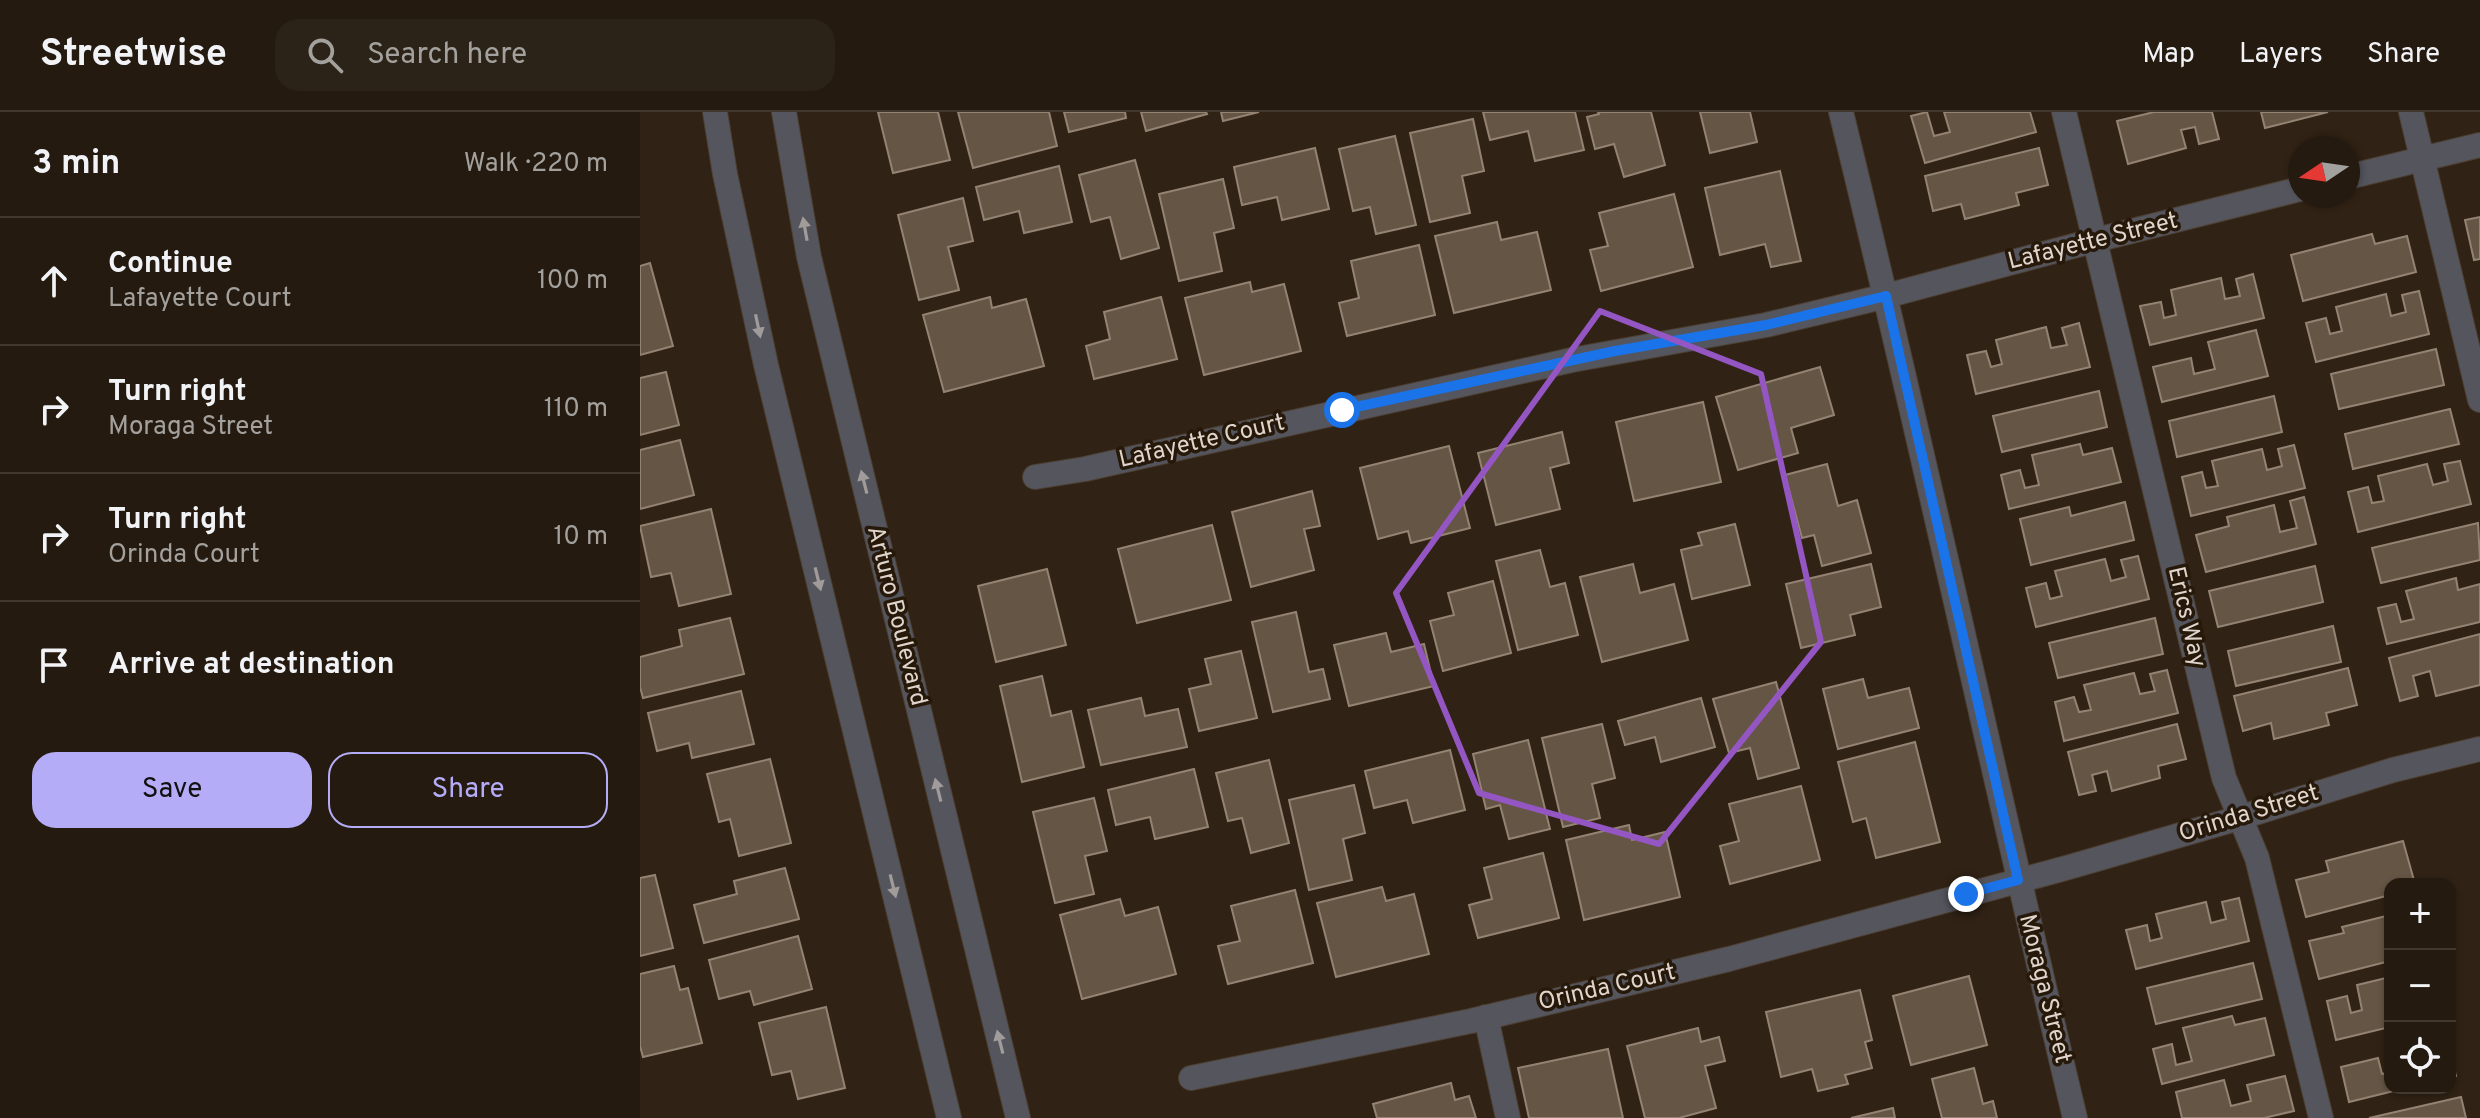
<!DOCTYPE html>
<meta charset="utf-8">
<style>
:root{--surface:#241a0f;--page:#2c2318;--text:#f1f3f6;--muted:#a3a19e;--line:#41382f;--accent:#b5acf8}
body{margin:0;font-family:Overpass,sans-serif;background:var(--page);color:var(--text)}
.controls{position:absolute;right:24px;bottom:24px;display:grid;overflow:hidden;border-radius:16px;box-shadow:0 2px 6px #0004}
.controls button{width:72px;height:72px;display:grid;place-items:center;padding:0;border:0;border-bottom:2px solid var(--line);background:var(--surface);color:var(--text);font:40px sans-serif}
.compass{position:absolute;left:1648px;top:24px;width:72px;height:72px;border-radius:50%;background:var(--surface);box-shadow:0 2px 6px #0004;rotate:257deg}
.stop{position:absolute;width:24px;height:24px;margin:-18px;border:6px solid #1a73e8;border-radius:50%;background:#fff}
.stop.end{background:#1a73e8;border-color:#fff;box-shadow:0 2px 8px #0008}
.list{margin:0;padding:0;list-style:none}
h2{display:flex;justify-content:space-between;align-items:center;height:104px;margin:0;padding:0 32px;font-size:34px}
h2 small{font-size:26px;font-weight:400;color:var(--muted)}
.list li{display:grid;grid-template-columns:52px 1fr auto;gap:24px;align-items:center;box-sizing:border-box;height:128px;padding:0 32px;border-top:2px solid var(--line)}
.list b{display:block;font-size:30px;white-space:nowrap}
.list p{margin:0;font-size:26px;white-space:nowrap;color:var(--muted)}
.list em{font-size:26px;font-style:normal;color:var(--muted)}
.actions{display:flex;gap:16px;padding:24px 32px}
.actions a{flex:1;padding:18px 0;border:2px solid var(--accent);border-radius:24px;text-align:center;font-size:28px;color:var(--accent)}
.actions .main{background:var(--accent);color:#111}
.icon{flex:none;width:44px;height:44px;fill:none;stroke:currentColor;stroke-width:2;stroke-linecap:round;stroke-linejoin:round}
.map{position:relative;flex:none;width:1840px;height:1006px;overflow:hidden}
header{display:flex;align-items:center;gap:48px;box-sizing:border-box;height:112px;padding:0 40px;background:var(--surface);border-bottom:2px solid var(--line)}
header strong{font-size:38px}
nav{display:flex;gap:44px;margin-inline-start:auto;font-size:28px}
.search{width:560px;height:72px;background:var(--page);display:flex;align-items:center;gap:20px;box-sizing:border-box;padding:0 28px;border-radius:24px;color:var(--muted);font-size:30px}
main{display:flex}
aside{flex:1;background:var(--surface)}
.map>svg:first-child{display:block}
.building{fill:#655545;stroke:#948372;stroke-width:2}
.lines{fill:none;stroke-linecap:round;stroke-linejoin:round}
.minor-casing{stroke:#4c3f31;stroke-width:26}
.minor{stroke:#55555e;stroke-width:24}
.oneway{fill:#a19b9a}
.route{stroke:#1a73e8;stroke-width:10}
.marked{fill:none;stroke:#9456c2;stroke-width:6;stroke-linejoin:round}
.labels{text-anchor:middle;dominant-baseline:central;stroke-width:7;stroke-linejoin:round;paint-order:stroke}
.street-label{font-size:24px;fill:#dfd5cc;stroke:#26190a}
</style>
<header>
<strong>Streetwise</strong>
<div class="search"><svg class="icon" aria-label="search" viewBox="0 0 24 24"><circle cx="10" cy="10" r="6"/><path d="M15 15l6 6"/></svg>Search here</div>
<nav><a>Map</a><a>Layers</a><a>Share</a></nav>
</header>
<main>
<aside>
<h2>3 min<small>Walk · 220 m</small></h2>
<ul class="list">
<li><svg class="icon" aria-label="ahead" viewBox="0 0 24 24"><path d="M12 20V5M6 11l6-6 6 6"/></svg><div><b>Continue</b><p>Lafayette Court</p></div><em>100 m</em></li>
<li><svg class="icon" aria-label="right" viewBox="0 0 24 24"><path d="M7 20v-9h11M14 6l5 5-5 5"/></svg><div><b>Turn right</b><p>Moraga Street</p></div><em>110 m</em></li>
<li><svg class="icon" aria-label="right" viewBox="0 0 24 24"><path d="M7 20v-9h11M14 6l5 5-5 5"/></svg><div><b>Turn right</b><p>Orinda Court</p></div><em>10 m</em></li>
<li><svg class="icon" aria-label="arrive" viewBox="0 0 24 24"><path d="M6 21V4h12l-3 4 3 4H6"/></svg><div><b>Arrive at destination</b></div></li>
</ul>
<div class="actions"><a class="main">Save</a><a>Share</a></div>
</aside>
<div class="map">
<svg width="1840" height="1006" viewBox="0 0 1840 1006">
<rect width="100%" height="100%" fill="#302214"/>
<g class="building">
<path d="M238 0H298L310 48 253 61Z"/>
<path d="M318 0H409L417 34 333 56Z"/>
<path d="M424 0H485L486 6 429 20Z"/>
<path d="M501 0H566L567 2 506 19Z"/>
<path d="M581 0H619L583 9Z"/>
<path d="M843 0H935L944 38 895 49 888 19 850 28Z"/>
<path d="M958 0H1011L1025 53 984 65 974 32 955 37 947 5 959 2Z"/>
<path d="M1060 0H1110L1117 30 1070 41Z"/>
<path d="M1287 0 1294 24 1310 20 1304 0H1390L1396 20 1285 51 1271 4Z"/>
<path d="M1514 0H1572L1579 27 1559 32 1555 15 1541 18 1546 36 1488 52 1477 9Z"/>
<path d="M1621 0H1688L1625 16Z"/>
<path d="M833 7 844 59 822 64 830 101 790 110 770 21Z"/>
<path d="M755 24 776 113 736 122 730 95 713 99 699 37Z"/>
<path d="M675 36 689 97 642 108 637 85 602 93 594 55Z"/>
<path d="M1399 36 1408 73 1376 81 1379 93 1325 107 1321 92 1293 99 1285 64Z"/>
<path d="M495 48 519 136 481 147 470 105 451 110 439 63Z"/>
<path d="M419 54 432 110 384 121 379 99 344 108 336 75Z"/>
<path d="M1140 59 1161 149 1131 155 1125 132 1080 143 1065 76Z"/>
<path d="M583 67 594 116 574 121 582 159 539 169 519 82Z"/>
<path d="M1034 82 1053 155 961 179 950 138 968 134 959 101Z"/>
<path d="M323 86 333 129 308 135 319 178 279 188 258 103Z"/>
<path d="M1840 105V147L1834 148 1825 108Z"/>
<path d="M857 110 861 128 897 120 911 178 814 201 795 124Z"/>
<path d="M1732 122 1735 132 1767 124 1776 160 1663 189 1651 143Z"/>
<path d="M779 133 795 203 707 224 699 191 719 186 711 149Z"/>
<path d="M10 151 33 234 0 243V154Z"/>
<path d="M1613 162 1624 206 1510 233 1500 194 1521 190 1524 206 1536 203 1531 178 1581 166 1585 187 1600 184 1596 167Z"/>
<path d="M610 170 612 180 644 172 661 239 564 263 545 186Z"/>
<path d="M1779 179 1789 222 1676 250 1666 211 1686 206 1690 222 1702 219 1696 195 1746 182 1751 204 1766 200 1762 183Z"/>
<path d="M350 185 352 196 386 187 404 254 304 280 283 203Z"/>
<path d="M521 185 537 247 454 267 446 234 470 227 464 200Z"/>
<path d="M1439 211 1450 255 1336 282 1327 243 1346 239 1351 255 1362 252 1356 228 1406 215 1411 236 1427 233 1422 216Z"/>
<path d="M1616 218 1628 264 1522 290 1513 255 1551 246 1554 262 1575 257 1568 230Z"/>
<path d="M1796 237 1804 273 1699 297 1691 262Z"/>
<path d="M1180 255 1194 303 1151 316 1158 341 1098 358 1076 285Z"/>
<path d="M26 260 39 313 0 323V266Z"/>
<path d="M1459 279 1467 315 1362 340 1353 304Z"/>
<path d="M1634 284 1642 320 1537 345 1529 309Z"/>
<path d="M1063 290 1081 370 994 389 976 310Z"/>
<path d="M1810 297 1819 332 1713 357 1705 322Z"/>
<path d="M922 320 929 351 910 356 920 397 856 413 838 341Z"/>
<path d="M40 328 54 383 0 397V338Z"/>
<path d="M1440 332 1443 343 1472 336 1481 370 1369 397 1361 363 1380 358 1385 376 1399 373 1392 343Z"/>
<path d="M1654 333 1665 376 1551 404 1542 365 1562 360 1566 376 1578 374 1572 349 1622 337 1627 358 1642 354 1638 337Z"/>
<path d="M809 334 830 416 771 431 768 419 738 427 720 356Z"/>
<path d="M1820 349 1831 392 1718 420 1708 380 1728 375 1732 391 1744 389 1738 364 1787 352 1793 373 1808 369 1804 352Z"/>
<path d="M1187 352 1198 394 1217 388 1231 441 1182 454 1174 423 1162 426 1145 363Z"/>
<path d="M672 379 680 414 664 417 674 458 611 475 592 400Z"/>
<path d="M1664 385 1676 432 1566 460 1556 423 1589 414 1587 405 1634 393 1640 420 1657 416 1650 389Z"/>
<path d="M1485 390 1494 428 1391 453 1380 407 1429 395 1431 404Z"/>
<path d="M71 397 91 482 39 494 31 461 11 465 0 414Z"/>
<path d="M1838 411 1840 448 1741 471 1732 436Z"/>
<path d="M1095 412 1110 473 1052 487 1041 438 1062 433 1058 421Z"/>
<path d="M572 413 591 488 497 511 478 437Z"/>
<path d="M900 438 910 475 925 471 938 523 878 538 856 449Z"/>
<path d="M1498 444 1509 487 1396 515 1386 476 1406 471 1410 487 1422 484 1415 459 1465 447 1471 469 1486 465 1481 448Z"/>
<path d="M993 452 1000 481 1034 472 1048 528 962 550 940 465Z"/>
<path d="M1231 452 1241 495 1210 503 1215 523 1161 536 1146 472Z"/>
<path d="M1675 454 1683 490 1578 515 1569 479Z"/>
<path d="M407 457 426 533 356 550 338 474Z"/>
<path d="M1816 466 1818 478 1840 472V510L1747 532 1738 496 1756 492 1761 510 1774 507 1766 479Z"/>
<path d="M853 469 871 541 803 559 790 509 814 503 808 481Z"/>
<path d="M656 500 669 560 683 557 690 587 633 600 612 510Z"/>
<path d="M90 506 104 562 3 586 0 575V545L42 534 39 518Z"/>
<path d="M1515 506 1523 542 1418 566 1409 531Z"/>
<path d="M1693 514 1701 550 1596 574 1588 539Z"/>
<path d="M746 521 751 540 784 532 794 574 709 594 694 533Z"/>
<path d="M1840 522V573L1796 584 1790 559 1773 564 1778 584 1760 589 1749 546Z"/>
<path d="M601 539 617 606 559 619 549 577 571 572 565 547Z"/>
<path d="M1708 556 1717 593 1686 601 1689 613 1634 627 1631 611 1603 619 1594 584Z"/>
<path d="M1527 558 1538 601 1424 629 1415 590 1434 585 1439 600 1451 598 1444 573 1494 561 1500 582 1515 579 1510 562Z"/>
<path d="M402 564 411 604 431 599 444 655 382 670 360 574Z"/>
<path d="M1223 567 1228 586 1269 576 1279 616 1198 637 1183 577Z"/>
<path d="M1136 570 1159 656 1118 667 1110 636 1089 641 1073 587Z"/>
<path d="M101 579 114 632 52 646 49 631 17 639 8 601Z"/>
<path d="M501 586 505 604 538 597 547 635 461 653 448 598Z"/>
<path d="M1061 586 1075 635 1021 650 1015 625 985 633 978 609Z"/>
<path d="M962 612 975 666 952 672 960 706 923 715 902 626Z"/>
<path d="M1537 612 1546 647 1518 654 1520 666 1472 679 1467 659 1452 663 1456 679 1439 683 1428 640Z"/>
<path d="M888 628 910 717 869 727 860 693 846 697 833 642Z"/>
<path d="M1275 630 1300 730 1236 746 1226 706 1213 710 1198 650Z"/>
<path d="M810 638 825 698 773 711 767 688 734 696 725 659Z"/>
<path d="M130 647 151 731 99 744 90 707 79 710 67 662Z"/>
<path d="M629 648 649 731 611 741 602 706 588 709 576 661Z"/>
<path d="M554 657 568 715 515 727 510 705 476 713 468 678Z"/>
<path d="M714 673 725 721 703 727 712 768 669 778 649 688Z"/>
<path d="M1161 674 1180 748 1090 772 1080 734 1099 729 1089 692Z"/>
<path d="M454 686 467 739 445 744 454 782 415 791 393 700Z"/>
<path d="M989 713 992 728 1025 720 1040 785 944 808 926 728Z"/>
<path d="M1763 729 1775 772H1750V783L1666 805 1656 768 1689 760 1686 749Z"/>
<path d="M903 741 919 806 838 826 829 793 852 787 844 756Z"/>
<path d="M145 756 159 807 64 831 54 793 97 782 94 769Z"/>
<path d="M15 763 33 836 0 844V766Z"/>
<path d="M742 775 746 789 774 782 789 842 696 865 677 791Z"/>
<path d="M655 778 673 851 588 872 578 834 600 829 591 794Z"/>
<path d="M1599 786 1609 829 1496 857 1486 818 1507 813 1510 829 1522 826 1516 802 1566 790 1571 811 1586 807 1582 790Z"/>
<path d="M480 787 485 804 518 795 536 862 442 887 420 803Z"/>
<path d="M1750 803V849L1679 867 1669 829 1704 821 1702 815Z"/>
<path d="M158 824 172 877 114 893 110 879 79 887 69 848Z"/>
<path d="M1613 851 1622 887 1516 912 1507 876Z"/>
<path d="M34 854 40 878 48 876 62 931 3 945 0 934V862Z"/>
<path d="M1329 864 1347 933 1271 953 1253 884Z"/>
<path d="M1750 865V915L1696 928 1687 889 1707 884 1711 901 1722 898 1717 873Z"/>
<path d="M1220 878 1232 928 1225 930 1232 956 1205 963 1208 972 1178 979 1172 957 1141 965 1126 900Z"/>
<path d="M186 895 205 976 158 987 151 959 132 963 119 911Z"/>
<path d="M1592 904 1595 913 1625 906 1634 943 1522 972 1513 937 1532 932 1536 953 1552 949 1543 916Z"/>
<path d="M1058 916 1061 930 1079 925 1085 949 1065 954 1076 996 1039 1006H1005L987 934Z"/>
<path d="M968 937 983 1006H889L878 956Z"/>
<path d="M1810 941 1816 964 1810 965Z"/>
<path d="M1738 946 1742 962 1750 960V976H1766L1709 990 1701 955Z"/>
<path d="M1334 956 1343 992 1353 989 1357 1006H1302L1292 967Z"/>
<path d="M1645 964 1654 999 1624 1006H1542L1536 980 1584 968 1591 994 1611 989 1607 973Z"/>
<path d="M811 971 815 988 829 984 836 1006H737L733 992Z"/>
<path d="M1821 985 1826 1006H1729Z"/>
<path d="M1253 996 1255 1006H1211Z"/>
</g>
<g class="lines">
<defs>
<g id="minor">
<path d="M75 0 85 62 126 253 309 1006"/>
<path d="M144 0 169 145 378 1006"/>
<path d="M1201 0C1283 334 1355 671 1435 1006"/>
<path d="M1424 0 1584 666 1617 746 1681 1006"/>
<path d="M1771 0 1840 288"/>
<path d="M1708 65 1840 33"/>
<path d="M395 365 445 357 932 248 1126 213 1246 184 1456 128 1660 77"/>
<path d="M846 905 868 1006"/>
<path d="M551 966 831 909 1089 847 1426 756 1599 706 1753 658 1840 637"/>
</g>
</defs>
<use href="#minor" class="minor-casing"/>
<use href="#minor" class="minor"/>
</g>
<defs><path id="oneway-solid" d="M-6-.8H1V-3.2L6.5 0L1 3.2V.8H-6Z" transform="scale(2)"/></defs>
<g class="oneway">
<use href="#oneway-solid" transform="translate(165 117) rotate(-100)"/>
<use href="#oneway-solid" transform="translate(118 214) rotate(78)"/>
<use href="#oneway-solid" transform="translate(224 370) rotate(-104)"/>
<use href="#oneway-solid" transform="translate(178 467) rotate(76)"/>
<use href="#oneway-solid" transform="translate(298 678) rotate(-104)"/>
<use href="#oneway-solid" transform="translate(253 774) rotate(76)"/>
<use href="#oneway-solid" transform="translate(360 930) rotate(-104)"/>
</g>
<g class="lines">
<path class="route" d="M702 298 975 239 1126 213 1246 184 1378 768 1326 782"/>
</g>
<path class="marked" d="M960 199 1121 262 1181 530 1019 732 839 681 756 481Z"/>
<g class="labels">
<g class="street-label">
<text transform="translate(1453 130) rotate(-14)">Lafayette Street</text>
<text transform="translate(562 330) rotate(-13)">Lafayette Court</text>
<text transform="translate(256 504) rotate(76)">Arturo Boulevard</text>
<text transform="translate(1546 505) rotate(77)">Erics Way</text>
<text transform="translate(1609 702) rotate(-17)">Orinda Street</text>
<text transform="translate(967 876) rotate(-13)">Orinda Court</text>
<text transform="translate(1404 877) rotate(76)">Moraga Street</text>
</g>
</g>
</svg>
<div class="controls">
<button>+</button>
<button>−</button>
<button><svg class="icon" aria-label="locate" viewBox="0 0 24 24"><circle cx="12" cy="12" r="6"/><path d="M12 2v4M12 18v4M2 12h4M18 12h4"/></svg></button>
</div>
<svg class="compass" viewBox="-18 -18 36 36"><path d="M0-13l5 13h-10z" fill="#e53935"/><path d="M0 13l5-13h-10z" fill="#a3a19e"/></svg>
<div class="stop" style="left:702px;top:298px"></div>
<div class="stop end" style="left:1326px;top:782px"></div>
</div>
</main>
